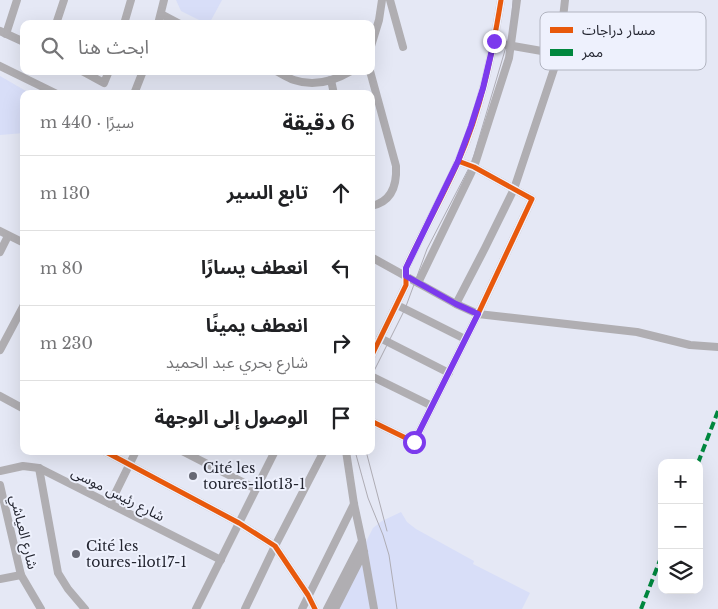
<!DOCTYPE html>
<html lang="ar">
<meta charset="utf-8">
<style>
:root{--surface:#fff;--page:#f2f2f2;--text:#202124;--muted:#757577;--line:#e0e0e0}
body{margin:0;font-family:"Libre Baskerville","Noto Sans Arabic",serif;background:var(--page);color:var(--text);direction:rtl}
.controls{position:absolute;right:15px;bottom:15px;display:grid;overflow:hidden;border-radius:10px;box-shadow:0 5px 20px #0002}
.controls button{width:45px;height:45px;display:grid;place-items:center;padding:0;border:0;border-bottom:1px solid var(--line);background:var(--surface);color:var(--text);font:25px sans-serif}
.stop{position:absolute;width:15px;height:15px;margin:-11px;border:4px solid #7c3aed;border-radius:50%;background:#fff}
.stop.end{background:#7c3aed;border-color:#fff;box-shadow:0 1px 5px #0008}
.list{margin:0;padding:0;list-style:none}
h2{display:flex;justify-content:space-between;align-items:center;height:65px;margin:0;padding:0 20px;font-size:21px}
h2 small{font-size:16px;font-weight:400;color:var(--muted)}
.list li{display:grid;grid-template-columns:32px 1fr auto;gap:15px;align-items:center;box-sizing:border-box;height:75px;padding:0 20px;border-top:1px solid var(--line)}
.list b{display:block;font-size:19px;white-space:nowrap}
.list p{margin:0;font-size:16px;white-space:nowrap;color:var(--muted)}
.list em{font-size:16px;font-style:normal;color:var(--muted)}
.icon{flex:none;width:28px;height:28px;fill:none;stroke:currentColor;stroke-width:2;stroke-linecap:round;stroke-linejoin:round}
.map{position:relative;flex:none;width:718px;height:609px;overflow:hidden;direction:ltr}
.search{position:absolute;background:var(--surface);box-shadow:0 5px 20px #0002;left:20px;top:20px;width:355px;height:55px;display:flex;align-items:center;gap:12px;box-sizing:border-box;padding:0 18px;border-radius:10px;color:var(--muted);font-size:19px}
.panel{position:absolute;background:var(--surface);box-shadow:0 5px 20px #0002;left:20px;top:90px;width:355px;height:365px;border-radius:10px;direction:rtl}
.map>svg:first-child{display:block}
.built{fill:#d8def8}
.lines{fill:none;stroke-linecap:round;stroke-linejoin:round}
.minor{stroke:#b0aeb2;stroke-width:8}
.tram{stroke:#aeacb4;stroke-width:1}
.quiet{stroke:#00873e;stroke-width:4;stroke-dasharray:8 4;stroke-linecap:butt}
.cycleway-casing{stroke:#eef1fd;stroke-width:8}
.cycleway{stroke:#e8590c;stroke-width:5}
.route{stroke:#7c3aed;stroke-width:6}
.poi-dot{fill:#676975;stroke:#eef1fd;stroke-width:2}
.labels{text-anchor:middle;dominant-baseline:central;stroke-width:4;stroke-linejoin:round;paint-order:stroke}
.poi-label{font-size:14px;fill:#232530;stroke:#eef1fd;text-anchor:start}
.street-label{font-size:14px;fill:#232530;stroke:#eef1fd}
.key{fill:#eef1fd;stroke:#b1b4c0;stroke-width:1}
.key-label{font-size:14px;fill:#232530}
</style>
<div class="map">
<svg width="718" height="609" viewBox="0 0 718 609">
<rect width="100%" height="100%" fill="#e5e8f5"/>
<g class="built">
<path d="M176 0H222L209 24H198L199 20 181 11Z"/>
<path d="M0 76 31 94H24V133L0 135Z"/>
<path d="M401 512 407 522 416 529 474 561 473 564 530 593 522 609H332L373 528 382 521Z"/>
</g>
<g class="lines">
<g class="minor">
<path d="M390 0 403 47"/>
<path d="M161 14 180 24"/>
<path d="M56 24 64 0"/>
<path d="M124 24 131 0"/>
<path d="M158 24 164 0"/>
<path d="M0 31 24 42"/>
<path d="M6 34 17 0"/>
<path d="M494 41 507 45 559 54"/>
<path d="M371 46 379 20 382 0"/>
<path d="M0 66 57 94"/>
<path d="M82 71 104 83 109 71"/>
<path d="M276 71C282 74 288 78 294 80 314 87 334 81 351 71"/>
<path d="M370 71 396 166C397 185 392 202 371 206"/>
<path d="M331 80 334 94"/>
<path d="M134 94 143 71"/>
<path d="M0 231 24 243"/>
<path d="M0 252 8 236"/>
<path d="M371 257 456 304 478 314 637 332 690 345 718 347"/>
<path d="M418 283 474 167 509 58 517 0"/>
<path d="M456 304 485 248 514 189 559 54 565 0"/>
<path d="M397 305 465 339"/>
<path d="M380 338 449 373"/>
<path d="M0 350 24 305"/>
<path d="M371 357 406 285V268L409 261C425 228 443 196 458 162 481 111 492 55 501 0"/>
<path d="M371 376 432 406"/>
<path d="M0 396 24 409"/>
<path d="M371 421 414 442 478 314 532 199 474 167 458 161"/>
<path d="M104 451 239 523 275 546 308 595 315 609"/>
<path d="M182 451 256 489"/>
<path d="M39 468 58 573 68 589 85 609"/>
<path d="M0 471 23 466 39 468 221 560"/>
<path d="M0 485 21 575 41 609"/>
<path d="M110 504 136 451"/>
<path d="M362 541 374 609"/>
<path d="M0 579 21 575"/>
<path d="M196 609 275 451"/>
<path d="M245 609 275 546 324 451"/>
<path d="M302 609 354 504"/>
<path d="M327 609 362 541 354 504 346 451"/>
<path d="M335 609 364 552"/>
</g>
<g class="tram">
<path d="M371 377 405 309 427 249 470 166 474 155 511 30 513 0"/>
<path d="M355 451 368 498 383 535 389 555 397 609"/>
<path d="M366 451 387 531"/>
</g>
<g class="quiet">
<path d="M698 463 718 411"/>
<path d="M641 609 662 555"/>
</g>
<defs>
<g id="cycleway">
<path d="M371 357 406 285V268L409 261C425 228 443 196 458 162 481 111 492 55 501 0"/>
<path d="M371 421 414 442 478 314 532 199 474 167 458 161"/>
<path d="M104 451 239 523 275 546 308 595 315 609"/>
</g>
</defs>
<use href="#cycleway" class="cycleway-casing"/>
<use href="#cycleway" class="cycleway"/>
</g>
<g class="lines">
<path class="route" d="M414 442 478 314 456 304 406 276V268L458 161 471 126 483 88 494 41"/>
</g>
<g class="poi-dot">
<circle cx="193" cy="476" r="5"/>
<circle cx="76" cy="554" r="5"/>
</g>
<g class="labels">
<g class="poi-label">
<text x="203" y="468">Cité les<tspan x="203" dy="16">toures-ilot13-1</tspan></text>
<text x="86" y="546">Cité les<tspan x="86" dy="16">toures-ilot17-1</tspan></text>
</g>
<g class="street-label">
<text transform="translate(118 494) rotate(27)">شارع رئيس موسى</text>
<text transform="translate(24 532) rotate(76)">شارع العياشي</text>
</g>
</g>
<rect x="540" y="12" width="166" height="58" rx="8" class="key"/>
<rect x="550" y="27" width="23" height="6" fill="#e8590c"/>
<rect x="550" y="49" width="23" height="7" fill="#00873e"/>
<g class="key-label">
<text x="582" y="35">مسار دراجات</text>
<text x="582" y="57">ممر</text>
</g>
</svg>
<div class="controls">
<button>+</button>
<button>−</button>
<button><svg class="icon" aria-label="layers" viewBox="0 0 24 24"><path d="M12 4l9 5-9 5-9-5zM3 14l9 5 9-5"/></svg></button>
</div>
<div class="stop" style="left:414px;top:442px"></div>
<div class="stop end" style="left:494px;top:41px"></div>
<div class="search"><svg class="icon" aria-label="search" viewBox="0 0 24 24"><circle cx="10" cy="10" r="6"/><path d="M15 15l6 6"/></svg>ابحث هنا</div>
<section class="panel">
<h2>6 دقيقة<small>سيرًا · 440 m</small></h2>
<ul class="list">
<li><svg class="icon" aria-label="ahead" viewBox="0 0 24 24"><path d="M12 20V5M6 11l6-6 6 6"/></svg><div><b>تابع السير</b></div><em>130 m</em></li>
<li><svg class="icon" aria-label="left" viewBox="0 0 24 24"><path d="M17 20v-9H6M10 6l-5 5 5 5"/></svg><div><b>انعطف يسارًا</b></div><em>80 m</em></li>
<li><svg class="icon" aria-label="right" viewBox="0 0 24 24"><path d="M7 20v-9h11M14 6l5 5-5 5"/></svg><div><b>انعطف يمينًا</b><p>شارع بحري عبد الحميد</p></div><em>230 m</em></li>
<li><svg class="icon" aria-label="arrive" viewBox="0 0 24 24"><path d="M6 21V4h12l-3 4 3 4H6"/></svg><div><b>الوصول إلى الوجهة</b></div></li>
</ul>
</section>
</div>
